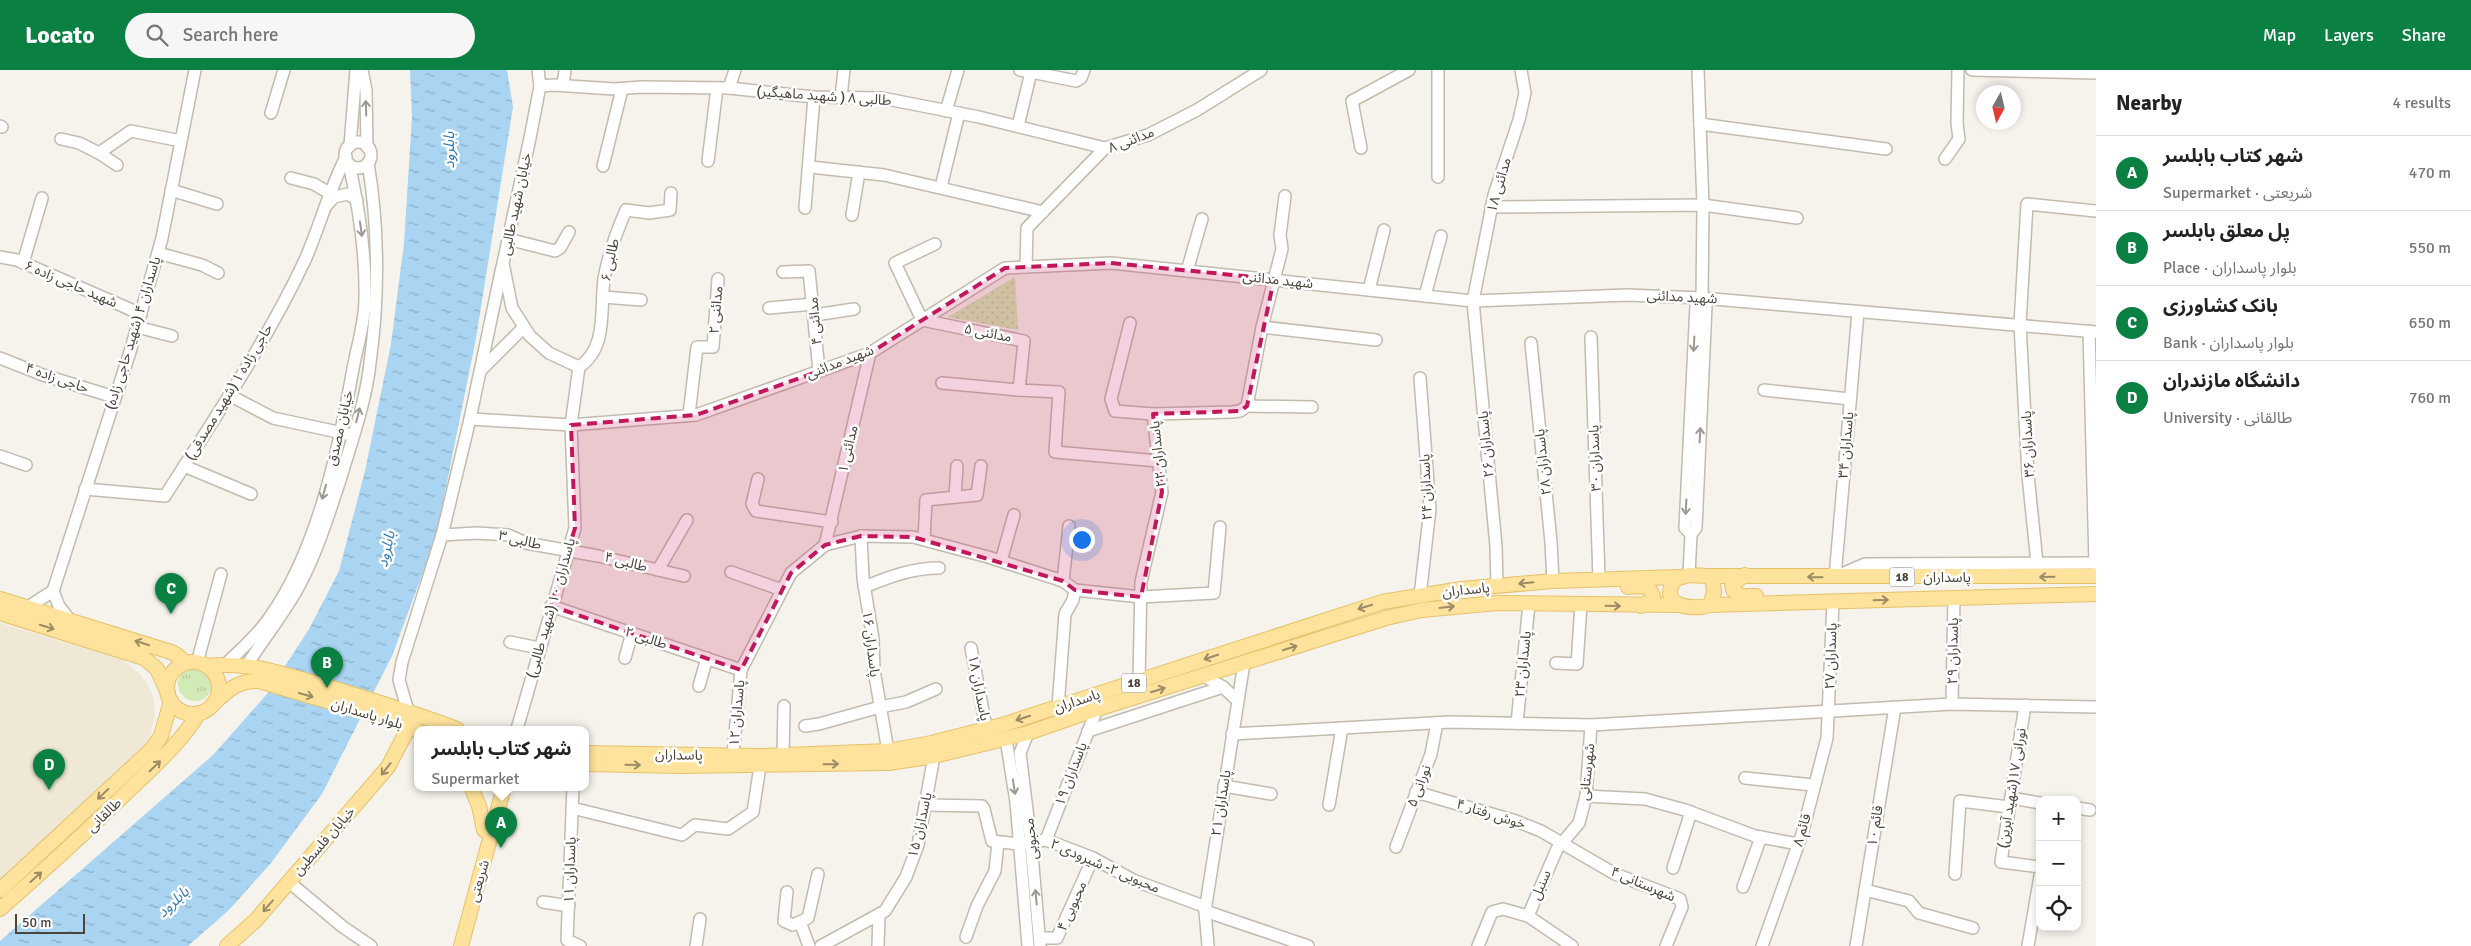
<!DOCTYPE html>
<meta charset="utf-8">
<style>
:root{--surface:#fff;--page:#f6f6f6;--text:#222;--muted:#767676;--line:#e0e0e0;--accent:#0b8043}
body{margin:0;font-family:Signika,"Noto Sans Arabic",sans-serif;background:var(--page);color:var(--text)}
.controls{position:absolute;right:15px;bottom:15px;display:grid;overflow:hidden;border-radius:10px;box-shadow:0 2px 8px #0003}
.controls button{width:45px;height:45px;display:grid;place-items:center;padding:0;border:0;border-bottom:1px solid var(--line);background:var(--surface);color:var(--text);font:25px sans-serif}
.compass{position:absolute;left:1976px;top:15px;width:45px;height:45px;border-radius:50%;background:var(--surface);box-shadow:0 2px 8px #0003;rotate:188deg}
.scale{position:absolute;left:15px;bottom:12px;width:70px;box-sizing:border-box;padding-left:5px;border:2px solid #4b4439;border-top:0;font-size:14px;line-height:18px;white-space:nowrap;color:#4b4439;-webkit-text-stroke:4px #fff;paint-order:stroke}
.you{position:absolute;left:1081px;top:469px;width:18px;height:18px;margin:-12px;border:4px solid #fff;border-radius:50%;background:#1a73e8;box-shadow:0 0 0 8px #1a73e833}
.badge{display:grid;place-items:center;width:32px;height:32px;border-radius:50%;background:var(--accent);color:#fff;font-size:16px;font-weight:700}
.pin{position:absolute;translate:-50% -41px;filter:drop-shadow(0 1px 2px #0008)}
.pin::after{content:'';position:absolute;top:26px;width:18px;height:15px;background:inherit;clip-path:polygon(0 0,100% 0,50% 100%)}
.popup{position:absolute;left:414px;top:656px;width:175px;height:65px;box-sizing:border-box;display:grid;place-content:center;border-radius:10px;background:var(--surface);filter:drop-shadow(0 1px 4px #0005);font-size:16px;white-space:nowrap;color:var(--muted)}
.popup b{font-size:19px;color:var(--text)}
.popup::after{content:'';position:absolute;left:50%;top:100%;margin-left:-10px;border:10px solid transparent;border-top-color:var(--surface)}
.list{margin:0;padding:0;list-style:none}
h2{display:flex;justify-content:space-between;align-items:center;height:65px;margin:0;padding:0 20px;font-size:21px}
h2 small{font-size:16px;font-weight:400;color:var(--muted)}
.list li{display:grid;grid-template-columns:32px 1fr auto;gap:15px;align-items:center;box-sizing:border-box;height:75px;padding:0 20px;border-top:1px solid var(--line)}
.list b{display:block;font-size:19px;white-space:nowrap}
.list p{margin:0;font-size:16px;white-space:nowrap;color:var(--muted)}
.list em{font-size:16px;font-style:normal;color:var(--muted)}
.icon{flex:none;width:28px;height:28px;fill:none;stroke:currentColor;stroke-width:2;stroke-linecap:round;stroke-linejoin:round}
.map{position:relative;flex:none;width:2096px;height:876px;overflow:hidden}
header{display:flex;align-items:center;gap:30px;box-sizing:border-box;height:70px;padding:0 25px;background:var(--accent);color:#fff}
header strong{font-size:24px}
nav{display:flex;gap:28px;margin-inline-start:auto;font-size:18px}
.search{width:350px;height:45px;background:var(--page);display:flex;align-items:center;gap:12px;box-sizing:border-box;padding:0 18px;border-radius:28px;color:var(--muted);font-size:19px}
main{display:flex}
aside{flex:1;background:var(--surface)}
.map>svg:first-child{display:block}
.education{fill:#efe8d6}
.grass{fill:url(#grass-tufts)}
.park{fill:url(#park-dots)}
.water{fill:url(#water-ripples)}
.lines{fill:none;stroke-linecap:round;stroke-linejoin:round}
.minor-casing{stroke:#c2bbae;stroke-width:14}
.major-casing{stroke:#e6c16a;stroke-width:16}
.minor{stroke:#fff;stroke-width:11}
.major{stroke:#ffe39c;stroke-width:14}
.oneway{stroke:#9c9892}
.oneway2{stroke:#9c8c66}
.marked{fill:#c2185b;fill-opacity:0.2;stroke:#c2185b;stroke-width:4;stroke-dasharray:10 6;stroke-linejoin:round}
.labels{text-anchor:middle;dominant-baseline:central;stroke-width:5;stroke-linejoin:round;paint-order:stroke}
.shield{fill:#fff;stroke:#817c74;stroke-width:1}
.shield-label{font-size:12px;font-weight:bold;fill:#4b4439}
.street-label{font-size:14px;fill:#4b4439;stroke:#fff}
.water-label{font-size:15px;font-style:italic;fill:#2e7ab2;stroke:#fff}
</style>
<header>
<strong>Locato</strong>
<div class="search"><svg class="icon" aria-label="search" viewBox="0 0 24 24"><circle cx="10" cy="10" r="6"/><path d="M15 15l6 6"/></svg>Search here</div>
<nav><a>Map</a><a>Layers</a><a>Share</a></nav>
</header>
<main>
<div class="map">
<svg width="2096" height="876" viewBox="0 0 2096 876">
<defs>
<pattern id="grass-tufts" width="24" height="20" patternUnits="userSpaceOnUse" patternTransform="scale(1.25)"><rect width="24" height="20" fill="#d2eab5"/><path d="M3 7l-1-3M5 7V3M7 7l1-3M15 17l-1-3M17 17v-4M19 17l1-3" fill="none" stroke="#b6ca9c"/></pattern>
<pattern id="park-dots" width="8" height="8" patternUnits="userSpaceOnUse" patternTransform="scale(1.25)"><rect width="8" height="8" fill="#d2eab5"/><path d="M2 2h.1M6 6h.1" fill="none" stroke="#b6ca9c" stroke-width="1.8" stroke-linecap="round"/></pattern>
<pattern id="water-ripples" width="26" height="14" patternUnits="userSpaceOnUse" patternTransform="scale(1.25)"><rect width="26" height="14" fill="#a9d4f2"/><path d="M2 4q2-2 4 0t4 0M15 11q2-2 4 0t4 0" fill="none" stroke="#8caec5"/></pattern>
</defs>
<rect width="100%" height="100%" fill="#f6f3ec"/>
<path class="education" d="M0 553 123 590 140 604 148 615 154 630 155 646 148 673 0 812Z"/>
<circle class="grass" cx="195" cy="614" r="17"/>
<path class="park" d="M1015 207 1018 260 948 247Z"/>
<path class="water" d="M410 0H507L513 37 476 268 436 467 392 586 322 724 271 793 230 839 188 876H0V871L213 685 267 624 309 559 339 501 365 401 391 274 404 173 412 47Z"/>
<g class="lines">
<defs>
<g id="minor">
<path d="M362 0 366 20 367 77"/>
<path d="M1438 0V107"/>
<path d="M1972 0 2096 3"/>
<path d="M1031 2 1076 11 1081 8 1084 0"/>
<path d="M563 15 565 0"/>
<path d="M540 16 554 15 614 19 642 17 729 18 814 27 882 28 979 47 1105 78"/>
<path d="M729 18 735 0"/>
<path d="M841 27 844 0"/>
<path d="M946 41 958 0"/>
<path d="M271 43 284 0"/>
<path d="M1700 54 1886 79"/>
<path d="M0 56 2 57"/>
<path d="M1018 56 1031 2 1020 0"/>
<path d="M61 69 79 73 99 83"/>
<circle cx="358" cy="85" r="13"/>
<path d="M350 76 356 0"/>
<path d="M1361 78 1352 31 1409 0"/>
<path d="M1945 89 1959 69 1957 53 1958 0"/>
<path d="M708 91 717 18"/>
<path d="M117 95 99 83 131 61 181 71"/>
<path d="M603 96 622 19"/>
<path d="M810 97 884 105 1043 142"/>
<path d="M291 108 314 114 331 124"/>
<path d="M941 117 959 43"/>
<path d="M171 120 217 134"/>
<path d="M327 135 334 127 348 124 357 130"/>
<path d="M1491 137 1703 135 1797 148"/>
<path d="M805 138 814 27"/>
<path d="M852 145 859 102"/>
<path d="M508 169 555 181 560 178 569 162"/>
<path d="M935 174 895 193 922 250 1024 271 1019 320 1059 322 1055 382 1159 391"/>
<path d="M158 183 202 195 218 203"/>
<path d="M0 187 17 190 141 244"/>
<path d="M23 193 42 128"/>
<path d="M1026 197 1027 158 1105 78 1148 65 1197 40 1261 0"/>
<path d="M1187 201 1202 149"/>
<path d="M783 202 809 201 819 301"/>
<path d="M1369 220 1384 160"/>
<path d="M1425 226 1441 166"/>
<path d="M603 227 641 230"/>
<path d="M769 238 813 234"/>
<path d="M1858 242 1835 507 1865 494 2096 493"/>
<path d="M815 245 854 239"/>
<path d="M1130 253 1111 329 1115 341 1153 344 1232 342 1240 341 1247 336 1262 257 1282 179 1280 165 1285 126"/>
<path d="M137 257 172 266"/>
<path d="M1262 257 1376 270"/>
<path d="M2089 261 2095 493"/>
<path d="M1591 267 1599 509"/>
<path d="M1531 273 1551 472 1553 511"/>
<path d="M0 288 43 305 114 327"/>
<path d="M579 297C608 278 600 239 604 209 608 185 616 163 626 140L649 143 670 140 671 123"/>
<path d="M481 300 524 257"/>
<path d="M942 313 1019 320"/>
<path d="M1764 320 1850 329"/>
<path d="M229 325 273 348 347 364"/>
<path d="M1247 336 1312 337"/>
<path d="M689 345 697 277H713L718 209"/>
<path d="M470 349 571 355 696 345 870 283 1005 198 1111 193 1473 231 1627 225 1702 228 2096 262"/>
<path d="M0 386 26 395"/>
<path d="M184 396 251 424"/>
<path d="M758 409 752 434 756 441 832 452"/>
<path d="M85 419 165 426C214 349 266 273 305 190 320 156 329 120 346 87"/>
<path d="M955 427 957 396"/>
<path d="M1691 464 1685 458 1696 235 1702 228"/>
<path d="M442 465 477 463 508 465 526 473 598 486 684 506"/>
<path d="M861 466 863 508 873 569 874 600 888 681"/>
<path d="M924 470 926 430 977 425 981 396"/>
<path d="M825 475 870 283"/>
<path d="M1001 491 1014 445"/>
<path d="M2037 493 2028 405 2020 254 2027 134 2096 141"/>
<path d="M658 500 687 450"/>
<path d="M731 502 782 520"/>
<path d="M1689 505 1691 464 1696 458 1706 236 1702 228 1703 135 1698 0"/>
<path d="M1497 516 1496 476 1473 231 1494 125 1519 50 1525 23 1521 0"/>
<path d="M864 517C889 507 912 498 939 498"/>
<path d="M1075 520 1141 527 1214 523 1220 457"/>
<path d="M53 521 59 536 69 549"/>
<path d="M1420 526 1430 439 1420 308"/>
<path d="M551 536 741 600"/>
<path d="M28 537 53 521 130 282 162 168 195 0"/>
<path d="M510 572 539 578"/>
<path d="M971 578 988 667"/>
<path d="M625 588 632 563"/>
<path d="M197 593 221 504"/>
<path d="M1556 593 1577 594 1581 535"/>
<path d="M226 594C241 579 258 565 270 547 317 480 338 383 352 304 356 280 365 253 365 229 366 183 359 138 349 94"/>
<path d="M247 595C264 568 284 544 299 516 317 482 329 444 341 407 352 370 366 331 370 293 379 229 379 157 368 93"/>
<path d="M1204 606 1223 617 1237 630"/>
<path d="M1139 611 1141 512 1162 422 1153 344"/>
<path d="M699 616 707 588"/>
<path d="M1952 634 1954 527"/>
<path d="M2025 635 2001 792 2040 797"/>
<path d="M1058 637 1065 544 1073 530 1075 520 1063 511 1069 456"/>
<path d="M408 641 399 610 402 592 442 465 470 349 502 197"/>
<path d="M1517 653 1529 534"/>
<path d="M805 656 819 654 880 637 906 632 936 619"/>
<path d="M517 659 575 458 571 355 579 297 549 283 530 266 512 238 503 193 530 68 540 16 538 0"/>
<path d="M1088 661 1223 617"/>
<path d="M1028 663 1020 683 1031 773 1040 876"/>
<path d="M1232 664 1450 652 1591 655 1952 634 2096 637"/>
<path d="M1006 669 1016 732 1028 876"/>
<path d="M733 685 741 600 791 503 825 475 861 466 913 467 988 487 1063 511"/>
<path d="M783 685 784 636"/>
<path d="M1745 708 1813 715"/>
<path d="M1224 716 1271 724"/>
<path d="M573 717 567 870 580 876"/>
<path d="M1416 722 1516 751 1541 761 1615 804 1680 829 1682 837 1666 876"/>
<path d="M1586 726 1645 729 1685 740 1755 766 1798 774"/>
<path d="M2011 728 2040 733"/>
<path d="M926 735 982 736 984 739 992 771 1019 774 1046 770 1093 788 1133 810 1206 837"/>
<path d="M1329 735 1342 658"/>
<path d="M572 738 682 765 695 755 728 759 753 742 760 696"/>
<path d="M2077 738 2090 740"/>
<path d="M1046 770 1097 639"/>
<path d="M1396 777 1431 684 1437 653"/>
<path d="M1673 798 1691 742"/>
<path d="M1955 804 1960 731 2009 737"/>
<path d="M289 812 343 857 371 876"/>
<path d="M1743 817 1761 767"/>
<path d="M1865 820 1909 831 1919 843 1973 858"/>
<path d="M787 822 784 851 793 855 808 848 818 804"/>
<path d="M543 832 569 836"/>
<path d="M1205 841 1308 876"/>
<path d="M1528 846 1572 876"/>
<path d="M800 852 809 876"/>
<path d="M966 867 977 836 995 801 998 773"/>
<path d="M1040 868H1057L1093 788"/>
<path d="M696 876 700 849"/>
<path d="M821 876 885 841 906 807 918 775 934 686"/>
<path d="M878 876 879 844"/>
<path d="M1208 876 1205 841 1244 593"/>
<path d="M1478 876 1492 842 1503 839 1528 846 1557 779 1579 753 1586 726 1591 655"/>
<path d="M1762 876 1802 764 1827 668 1833 532"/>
<path d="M1856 876 1895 637"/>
<path d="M2028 876 2040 806"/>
</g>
<g id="major">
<path d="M1689 505 1708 506 1713 511 1714 523 1710 535C1692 541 1657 536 1675 509Z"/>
<path d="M1745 505 1732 514 1733 520 1741 526H1756"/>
<path d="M1708 506H2096"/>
<path d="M1628 517C1638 516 1649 514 1653 526L1650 532 1641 536"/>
<path d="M0 529 171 582 177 585 185 593"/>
<path d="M1710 535 2096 524"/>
<path d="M0 543 144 588 157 599 168 623"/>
<circle cx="193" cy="618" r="26"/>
<path d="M207 596C250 591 281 604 322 615 368 629 412 642 457 659"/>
<path d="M214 633C228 620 239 610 259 611L395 651 417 660"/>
<path d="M585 683 759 686 888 681 931 673 1002 655 1382 532 1461 519 1553 511 1679 507"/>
<path d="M585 694 681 696 889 693 934 686 1028 663 1097 639 1386 548 1422 540 1497 533 1678 535"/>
<path d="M471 717 479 736 484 760"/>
<path d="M0 820 152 679 161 666 171 631"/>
<path d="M0 839C42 802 84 764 124 725 151 699 179 675 199 643"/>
<path d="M227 876 256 850 388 697 409 657"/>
<path d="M461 876 504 717"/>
</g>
</defs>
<use href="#minor" class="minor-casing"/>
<use href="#major" class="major-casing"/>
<use href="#minor" class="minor"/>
<use href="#major" class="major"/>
</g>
<defs><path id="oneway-shaft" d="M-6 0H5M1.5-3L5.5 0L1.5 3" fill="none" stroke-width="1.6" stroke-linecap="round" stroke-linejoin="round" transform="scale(1.25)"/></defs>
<g class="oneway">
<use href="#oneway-shaft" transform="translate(366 38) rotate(-92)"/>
<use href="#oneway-shaft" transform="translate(361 159) rotate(82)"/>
<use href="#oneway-shaft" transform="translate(1694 274) rotate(93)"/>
<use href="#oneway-shaft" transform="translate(358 345) rotate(-76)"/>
<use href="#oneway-shaft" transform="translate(1700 365) rotate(-87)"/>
<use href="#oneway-shaft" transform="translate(324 422) rotate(106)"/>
<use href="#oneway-shaft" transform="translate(1686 437) rotate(93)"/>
<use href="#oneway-shaft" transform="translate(1014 717) rotate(81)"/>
<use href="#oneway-shaft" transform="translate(1036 827) rotate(-95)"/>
</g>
<g class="oneway2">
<use href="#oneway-shaft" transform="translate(1815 507) rotate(-179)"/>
<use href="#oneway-shaft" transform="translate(2047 507) rotate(179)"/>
<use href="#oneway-shaft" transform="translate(1526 513) rotate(174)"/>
<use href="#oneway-shaft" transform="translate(1881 530) rotate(-2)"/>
<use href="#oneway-shaft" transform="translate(1613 536) rotate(1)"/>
<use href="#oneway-shaft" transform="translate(1365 537) rotate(163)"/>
<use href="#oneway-shaft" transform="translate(1447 537) rotate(-7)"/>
<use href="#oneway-shaft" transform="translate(47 557) rotate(17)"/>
<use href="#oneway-shaft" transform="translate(142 573) rotate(-162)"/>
<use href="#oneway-shaft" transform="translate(1290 578) rotate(-18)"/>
<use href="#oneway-shaft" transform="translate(1211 587) rotate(162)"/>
<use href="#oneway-shaft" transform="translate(1158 620) rotate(-17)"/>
<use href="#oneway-shaft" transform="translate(306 625) rotate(16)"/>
<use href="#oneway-shaft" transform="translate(1023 648) rotate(162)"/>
<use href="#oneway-shaft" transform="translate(831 694) rotate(-1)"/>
<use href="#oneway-shaft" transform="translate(633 695) rotate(1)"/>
<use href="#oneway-shaft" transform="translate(155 696) rotate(-44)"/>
<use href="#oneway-shaft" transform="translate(386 699) rotate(128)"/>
<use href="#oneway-shaft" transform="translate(103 724) rotate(137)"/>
<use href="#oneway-shaft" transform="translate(36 807) rotate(-42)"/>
<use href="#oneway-shaft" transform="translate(268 836) rotate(131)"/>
</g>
<path class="marked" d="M1111 193 1274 209 1247 336 1240 341 1153 344 1162 422 1141 527 1075 520 1063 511 913 467 861 466 825 475 791 503 741 600 551 536 575 458 571 355 696 345 870 283 1005 198Z"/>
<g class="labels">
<g class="shield">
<rect x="1889.5" y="497.5" width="25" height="19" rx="4"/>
<rect x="1121.5" y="603.5" width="25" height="19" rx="4"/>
</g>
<g class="shield-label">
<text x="1902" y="507">18</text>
<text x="1134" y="613">18</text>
</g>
<g class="street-label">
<text transform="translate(824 26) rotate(4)">طالبی ۸ ( شهید ماهیگیر)</text>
<text transform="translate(1131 70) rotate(-21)">مدائنی ۸</text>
<text transform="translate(1499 115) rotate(-74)">مدائنی ۱۸</text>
<text transform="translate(516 134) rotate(-78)">خیابان شهید طالبی</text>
<text transform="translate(610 190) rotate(-78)">طالبی ۶</text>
<text transform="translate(1278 210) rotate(6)">شهید مدائنی</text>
<text transform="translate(71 214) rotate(23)">شهید حاجی زاده ۶</text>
<text transform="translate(1682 227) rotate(3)">شهید مدائنی</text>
<text transform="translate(716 240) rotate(-85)">مدائنی ۲</text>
<text transform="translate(815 251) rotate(-95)">مدائنی ۴</text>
<text transform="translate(133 263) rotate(-73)">پاسداران ۴ (شهید حاجی زاده)</text>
<text transform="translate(988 263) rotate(11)">مدائنی ۵</text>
<text transform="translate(840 292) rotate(-21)">شهید مدائنی</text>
<text transform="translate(57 308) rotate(19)">حاجی زاده ۴</text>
<text transform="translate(229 322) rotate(-59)">حاجی زاده ۱ (شهید مصدقی)</text>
<text transform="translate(340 358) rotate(-77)">خیابان مصدق</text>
<text transform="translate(1486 374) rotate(-95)">پاسداران ۲۶</text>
<text transform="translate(2028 374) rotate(-93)">پاسداران ۳۶</text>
<text transform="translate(1846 375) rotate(-85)">پاسداران ۳۴</text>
<text transform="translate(848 379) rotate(-77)">مدائنی ۱</text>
<text transform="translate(1158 384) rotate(-96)">پاسداران ۲۲</text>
<text transform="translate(1595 388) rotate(-92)">پاسداران ۳۰</text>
<text transform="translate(1543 392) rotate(-96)">پاسداران ۲۸</text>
<text transform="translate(1426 417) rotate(-92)">پاسداران ۲۴</text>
<text transform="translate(520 470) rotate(13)">طالبی ۳</text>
<text transform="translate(626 492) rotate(14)">طالبی ۴</text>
<text x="1947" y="507">پاسداران</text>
<text transform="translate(1466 520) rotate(-6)">پاسداران</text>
<text transform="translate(551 538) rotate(-74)">پاسداران ۱۰ (شهید طالبی)</text>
<text transform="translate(646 568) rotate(18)">طالبی ۲</text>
<text transform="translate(871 574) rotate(83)">پاسداران ۱۶</text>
<text transform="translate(1953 581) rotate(-89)">پاسداران ۲۹</text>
<text transform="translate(1831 586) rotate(-88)">پاسداران ۲۷</text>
<text transform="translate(1523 594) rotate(-84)">پاسداران ۲۳</text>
<text transform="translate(979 618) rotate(79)">پاسداران ۱۸</text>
<text transform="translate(1077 631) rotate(-18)">پاسداران</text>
<text transform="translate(737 643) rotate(-85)">پاسداران ۱۲</text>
<text transform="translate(367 644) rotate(17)">بلوار پاسداران</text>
<text transform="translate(679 685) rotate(1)">پاسداران</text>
<text transform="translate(1587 702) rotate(-84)">شهرستانی</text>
<text transform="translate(1071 704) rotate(-69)">پاسداران ۱۹</text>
<text transform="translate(1419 716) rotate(-69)">نورانی ۵</text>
<text transform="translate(2012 718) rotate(-81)">نورانی ۱۷(شهید آبرین)</text>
<text transform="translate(1221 733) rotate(-81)">پاسداران ۲۱</text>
<text transform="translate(1491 744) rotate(17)">خوش رفتار ۴</text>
<text transform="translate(104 745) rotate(-44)">طالقانی</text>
<text transform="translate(920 755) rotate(-77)">پاسداران ۱۵</text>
<text transform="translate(1875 756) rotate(-81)">قائم ۱۰</text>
<text transform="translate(1802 760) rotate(-74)">قائم ۸</text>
<text transform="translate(1031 769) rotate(-96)">محبوبی</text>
<text transform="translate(324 771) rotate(-49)">خیابان فلسطین</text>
<text transform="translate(1105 796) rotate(23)">محبوبی ۲- شیرودی ۲</text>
<text transform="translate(570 800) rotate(-88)">پاسداران ۱۱</text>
<text transform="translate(479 811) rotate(-74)">شریعتی</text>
<text transform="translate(1643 814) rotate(23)">شهرستانی ۴</text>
<text transform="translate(1541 815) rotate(-67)">سنبل</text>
<text transform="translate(1072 836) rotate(-66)">محبوبی ۴</text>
</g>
<g class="water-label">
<text transform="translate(449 80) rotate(-90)">بابلرود</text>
<text transform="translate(386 479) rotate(-77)">بابلرود</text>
<text transform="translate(173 832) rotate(-43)">بابلرود</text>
</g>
</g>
</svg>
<div class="controls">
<button>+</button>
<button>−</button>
<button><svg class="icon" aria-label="locate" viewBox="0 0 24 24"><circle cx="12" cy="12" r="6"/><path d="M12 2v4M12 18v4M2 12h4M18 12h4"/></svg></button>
</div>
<svg class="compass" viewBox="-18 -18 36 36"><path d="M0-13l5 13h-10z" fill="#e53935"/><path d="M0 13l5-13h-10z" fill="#767676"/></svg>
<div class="scale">50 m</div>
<div class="you"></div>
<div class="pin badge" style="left:501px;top:778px">A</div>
<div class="popup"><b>شهر کتاب بابلسر</b>Supermarket</div>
<div class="pin badge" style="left:327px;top:618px">B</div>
<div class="pin badge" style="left:171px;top:544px">C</div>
<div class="pin badge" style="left:49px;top:720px">D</div>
</div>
<aside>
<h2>Nearby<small>4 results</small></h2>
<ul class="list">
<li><span class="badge">A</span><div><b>شهر کتاب بابلسر</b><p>Supermarket · شریعتی</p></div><em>470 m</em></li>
<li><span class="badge">B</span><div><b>پل معلق بابلسر</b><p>Place · بلوار پاسداران</p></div><em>550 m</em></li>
<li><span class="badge">C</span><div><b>بانک کشاورزی</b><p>Bank · بلوار پاسداران</p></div><em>650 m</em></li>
<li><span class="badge">D</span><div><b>دانشگاه مازندران</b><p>University · طالقانی</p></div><em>760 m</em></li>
</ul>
</aside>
</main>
